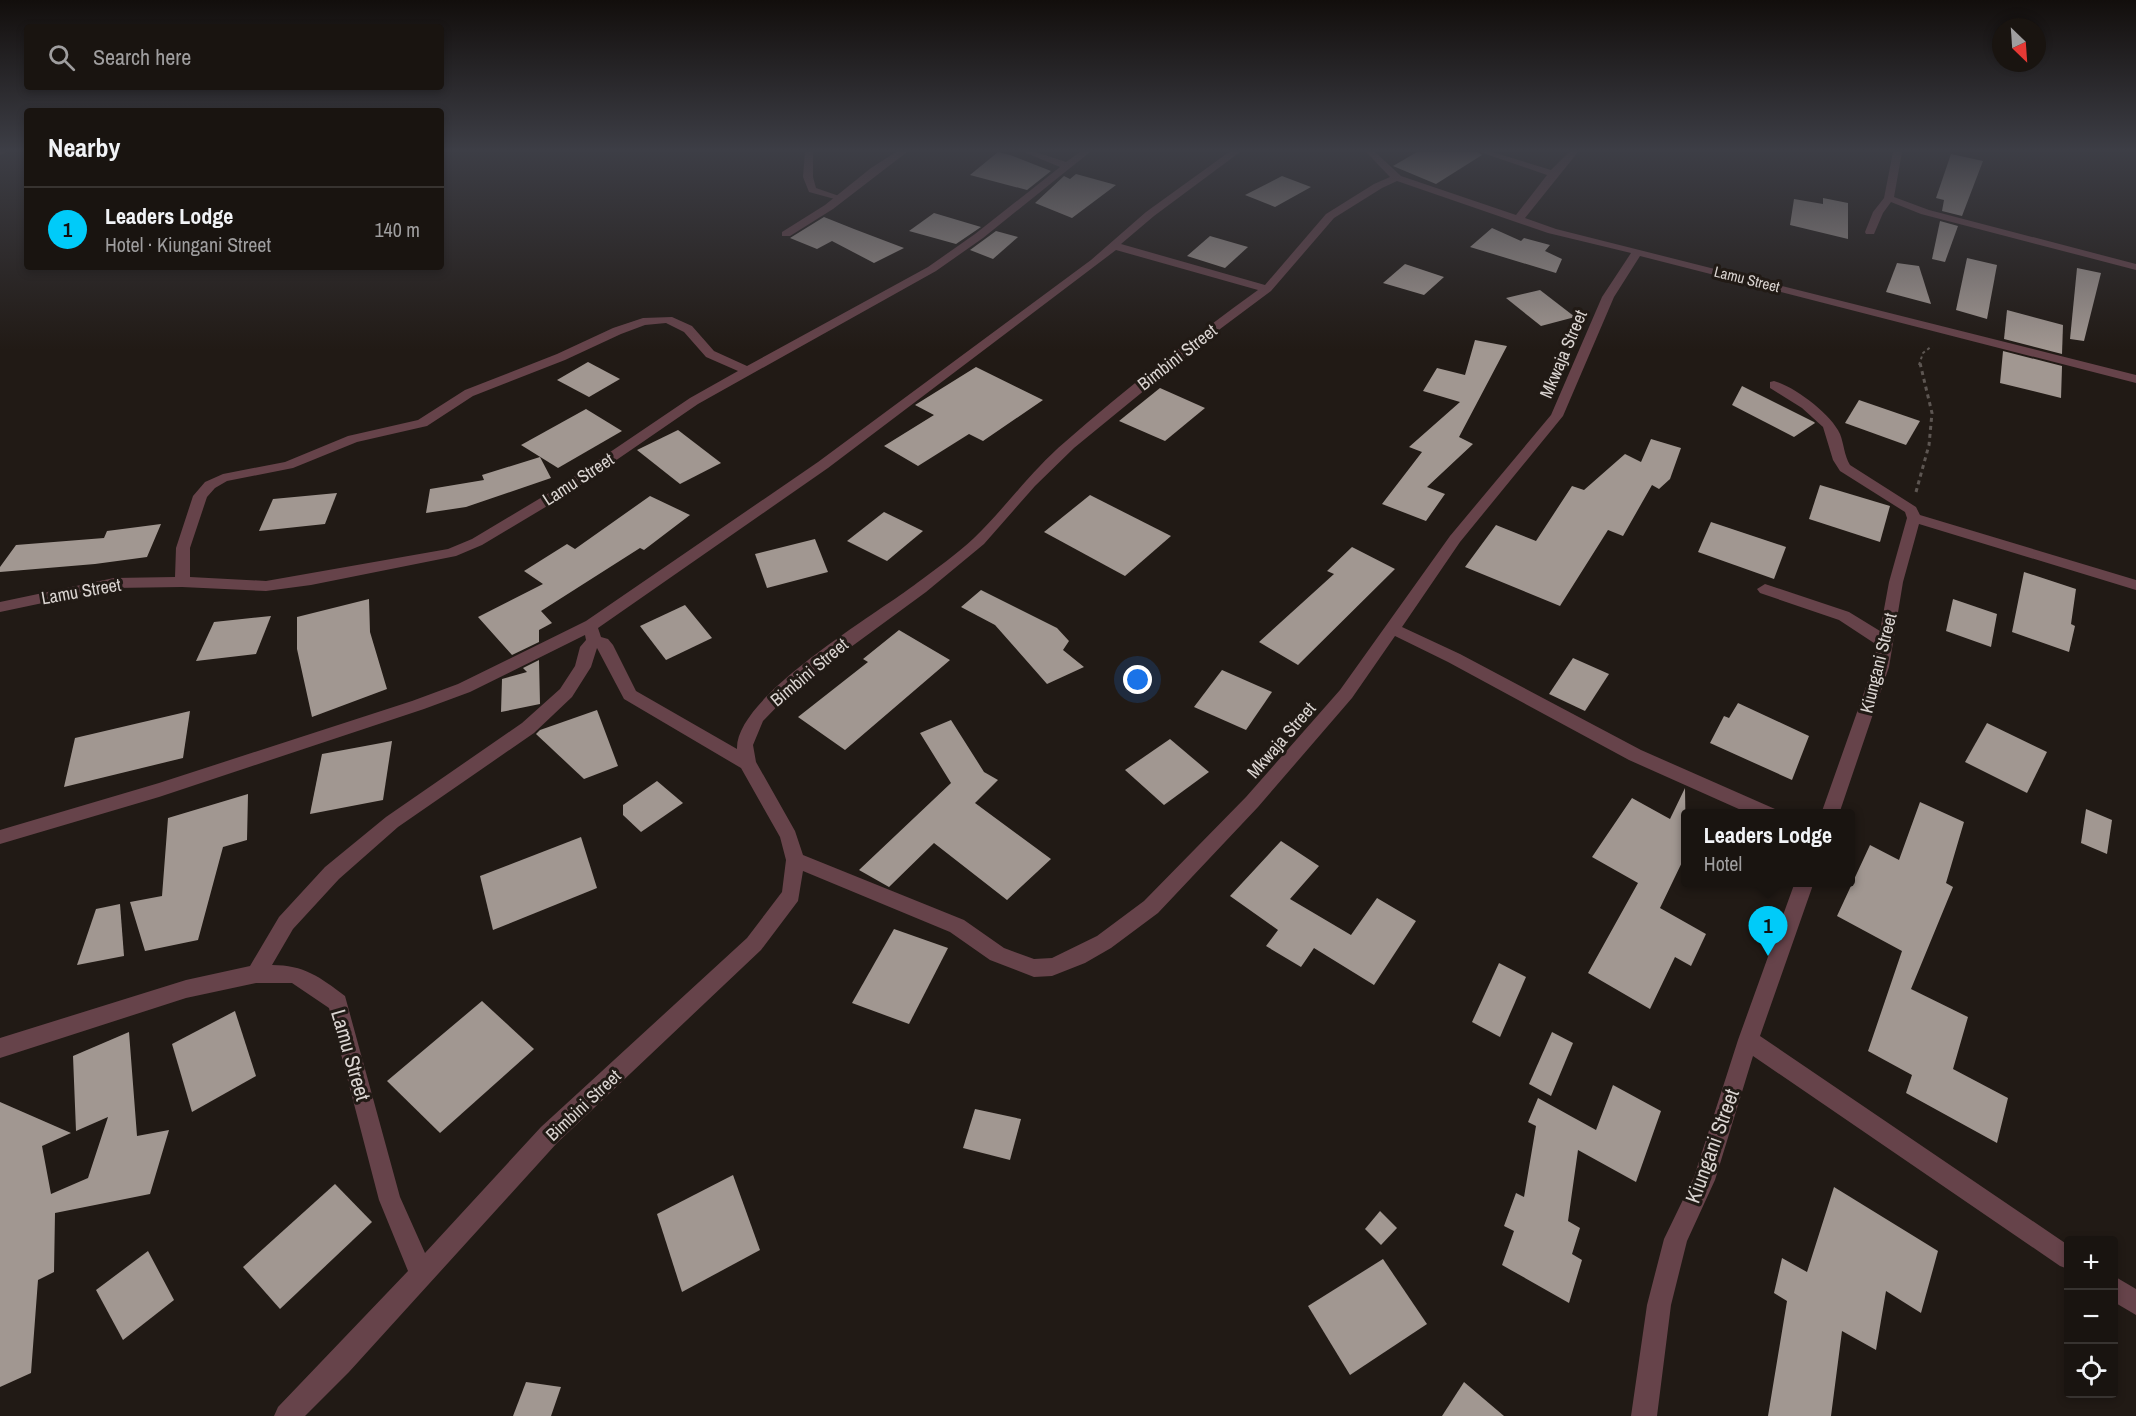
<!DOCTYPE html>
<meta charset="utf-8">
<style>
:root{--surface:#191410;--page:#26211e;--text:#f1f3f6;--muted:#9f9e9f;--line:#373330;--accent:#00cbf9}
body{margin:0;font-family:"Archivo Narrow",sans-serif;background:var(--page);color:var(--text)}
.controls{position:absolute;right:18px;bottom:18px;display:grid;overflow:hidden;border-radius:6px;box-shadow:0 3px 9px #0003}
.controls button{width:54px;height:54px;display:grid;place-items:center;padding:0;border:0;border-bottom:2px solid var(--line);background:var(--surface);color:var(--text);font:30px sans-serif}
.compass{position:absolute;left:1992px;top:18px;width:54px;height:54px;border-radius:50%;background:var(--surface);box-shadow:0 3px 9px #0003;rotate:155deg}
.you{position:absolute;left:1138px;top:680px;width:21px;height:21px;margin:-15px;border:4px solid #fff;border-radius:50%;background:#1a73e8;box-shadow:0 0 0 9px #1a73e833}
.badge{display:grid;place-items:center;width:39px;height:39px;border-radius:50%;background:var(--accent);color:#111;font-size:20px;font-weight:700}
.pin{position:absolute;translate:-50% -50px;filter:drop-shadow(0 2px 3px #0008)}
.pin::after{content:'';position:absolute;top:32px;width:21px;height:18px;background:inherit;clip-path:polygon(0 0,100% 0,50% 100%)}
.popup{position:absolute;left:1681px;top:809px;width:174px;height:78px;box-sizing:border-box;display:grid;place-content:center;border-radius:6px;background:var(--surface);filter:drop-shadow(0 2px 4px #0005);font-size:20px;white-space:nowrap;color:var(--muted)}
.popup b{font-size:22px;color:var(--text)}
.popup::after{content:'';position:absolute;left:50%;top:100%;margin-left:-12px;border:12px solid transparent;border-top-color:var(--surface)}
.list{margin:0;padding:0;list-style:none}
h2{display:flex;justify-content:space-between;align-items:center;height:78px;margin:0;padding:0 24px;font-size:26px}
h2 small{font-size:20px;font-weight:400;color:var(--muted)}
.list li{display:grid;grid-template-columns:39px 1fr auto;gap:18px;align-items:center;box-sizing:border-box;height:84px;padding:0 24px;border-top:2px solid var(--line)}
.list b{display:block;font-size:22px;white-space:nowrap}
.list p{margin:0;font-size:20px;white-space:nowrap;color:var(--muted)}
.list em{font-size:20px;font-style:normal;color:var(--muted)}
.icon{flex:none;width:33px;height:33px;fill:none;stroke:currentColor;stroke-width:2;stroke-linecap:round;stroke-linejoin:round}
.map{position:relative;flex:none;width:2136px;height:1416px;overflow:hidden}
.search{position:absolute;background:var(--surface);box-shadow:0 3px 9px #0003;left:24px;top:24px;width:420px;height:66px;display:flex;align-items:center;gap:15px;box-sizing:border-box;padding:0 21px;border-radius:6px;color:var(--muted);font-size:22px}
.panel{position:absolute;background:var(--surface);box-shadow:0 3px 9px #0003;left:24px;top:108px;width:420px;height:162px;border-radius:6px}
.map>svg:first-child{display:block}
.building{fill:#a19791}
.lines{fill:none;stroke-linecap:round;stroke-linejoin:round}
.path-far1{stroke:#5d5652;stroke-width:2;stroke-dasharray:3 3;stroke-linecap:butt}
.path{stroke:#5d5652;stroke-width:3;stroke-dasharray:4 4;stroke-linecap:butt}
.service{fill:#66434a;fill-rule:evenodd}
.minor{fill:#66434a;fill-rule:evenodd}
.labels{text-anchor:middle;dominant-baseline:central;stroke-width:6;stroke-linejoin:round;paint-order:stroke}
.far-street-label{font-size:15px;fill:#dad4d1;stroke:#211a15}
.street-label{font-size:18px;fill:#dad4d1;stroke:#211a15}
.near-street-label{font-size:21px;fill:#dad4d1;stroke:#211a15}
</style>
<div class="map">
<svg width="2136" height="1416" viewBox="0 0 2136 1416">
<rect width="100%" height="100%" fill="#211a15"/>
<g class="building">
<path d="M998 152 1010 155 1051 171 1027 190 970 175Z"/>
<path d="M1417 152H1478L1482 155 1436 184 1393 166Z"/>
<path d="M1951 154 1983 161 1962 216 1942 211 1944 200 1936 198Z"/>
<path d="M1076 174 1116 185 1072 218 1035 203 1064 176 1070 179Z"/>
<path d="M1282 176 1311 187 1275 207 1245 195Z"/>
<path d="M1823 198 1848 203V239L1790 225 1794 199 1823 204Z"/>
<path d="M934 213 981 227 956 244 909 231Z"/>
<path d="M824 217 854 229 904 248 874 263 832 241 817 249 790 238Z"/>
<path d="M1940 221 1958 226 1945 262 1932 259Z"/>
<path d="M1492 228 1521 241 1524 238 1550 245 1545 251 1562 259 1556 273 1470 247Z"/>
<path d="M996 231 1018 237 993 259 970 250Z"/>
<path d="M1210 236 1248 247 1225 268 1187 256Z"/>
<path d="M1967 258 1997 265 1987 319 1956 310Z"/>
<path d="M1897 263 1919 266 1931 304 1886 292Z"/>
<path d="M1405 264 1444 277 1424 295 1383 283Z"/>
<path d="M2077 268 2101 273 2084 341 2070 339Z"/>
<path d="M1540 290 1575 317 1541 326 1506 298Z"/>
<path d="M2007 310 2063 325 2062 354 2004 339Z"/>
<path d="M1475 340 1507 346 1459 437 1473 444 1427 487 1445 494 1426 521 1382 504 1422 452 1409 447 1460 402 1423 391 1437 368 1465 375Z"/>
<path d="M2003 351 2062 366 2061 398 2000 383Z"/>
<path d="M588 362 620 379 589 397 557 380Z"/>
<path d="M976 367 1043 400 983 441 969 434 918 466 884 446 934 415 915 405Z"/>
<path d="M1742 386 1814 422 1815 423 1794 437 1732 405Z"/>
<path d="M1160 388 1205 408 1165 441 1119 421Z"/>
<path d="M1859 400 1920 421 1906 445 1845 423Z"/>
<path d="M586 409 622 431 558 468 521 445Z"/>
<path d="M678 430 721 463 680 484 637 450Z"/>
<path d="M1651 439 1681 448 1670 479 1659 489 1652 485 1623 536 1608 530 1560 606 1465 567 1496 525 1536 541 1572 486 1584 490 1625 454 1641 462Z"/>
<path d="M540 457 551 478 466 507 426 513 430 489 484 480 482 475Z"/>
<path d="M1820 485 1890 506 1880 542 1809 519Z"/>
<path d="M337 493 325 524 259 531 273 499Z"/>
<path d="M1090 495 1171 536 1125 576 1044 532Z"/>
<path d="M650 496 690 515 644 550 640 548 541 611 552 623 539 630V642L512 655 478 617 543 584 524 571 567 544 575 549Z"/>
<path d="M884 512 923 531 887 561 847 541Z"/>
<path d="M1711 522 1786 547 1774 579 1698 552Z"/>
<path d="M161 524 147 557 95 564 0 572V567L16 545 104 538 107 531Z"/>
<path d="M815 539 828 572 767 588 755 554Z"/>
<path d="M1352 547 1395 569 1298 665 1259 642 1334 574 1327 571Z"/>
<path d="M2024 572 2076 589 2071 624 2075 626 2069 652 2012 632Z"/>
<path d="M981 590 1057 628 1069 641 1063 650 1084 667 1047 684 995 625 961 607Z"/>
<path d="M369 599 370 632 387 689 312 717 297 649V617Z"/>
<path d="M1953 599 1997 614 1991 647 1946 631Z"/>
<path d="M685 605 712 638 666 660 640 626Z"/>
<path d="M271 616 256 654 196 661 214 622Z"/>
<path d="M899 630 950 660 845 750 798 717 868 662 863 659Z"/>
<path d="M1573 658 1609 674 1585 711 1549 694Z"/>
<path d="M539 660 540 704 501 712 502 679 527 672 523 668Z"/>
<path d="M1222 670 1272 692 1246 730 1194 707Z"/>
<path d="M1738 703 1809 736 1792 780 1710 743 1724 716 1729 718Z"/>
<path d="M597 710 618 766 584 779 536 734 540 730Z"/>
<path d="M190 711 183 758 64 787 75 738Z"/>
<path d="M951 720 984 772 998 780 975 803 1051 859 1007 900 934 843 889 887 859 870 951 783 920 733Z"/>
<path d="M1987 723 2047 752 2027 793 1965 762Z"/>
<path d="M1170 739 1209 772 1164 805 1125 770Z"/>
<path d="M392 741 383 800 310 814 322 754Z"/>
<path d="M657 781 683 803 641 832 623 815V805Z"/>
<path d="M1685 788 1686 854 1660 908 1706 934 1691 966 1675 957 1650 1009 1588 973 1638 883 1592 857 1632 798 1670 819Z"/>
<path d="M248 794 247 840 223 847 198 940 145 951 130 902 162 896 168 818Z"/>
<path d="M1920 802 1964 822 1946 883 1953 887 1911 989 1968 1017 1953 1069 2008 1098 1997 1143 1906 1093 1912 1075 1868 1051 1902 951 1837 916 1870 845 1899 860Z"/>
<path d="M2086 809 2112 820 2107 854 2081 843Z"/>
<path d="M581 837 597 888 493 930 480 876Z"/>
<path d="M1281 841 1319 866 1290 899 1351 935 1377 898 1416 921 1374 985 1314 948 1301 967 1266 946 1278 930 1230 896Z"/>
<path d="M120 904 124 956 77 965 96 909Z"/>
<path d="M894 929 948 948 909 1024 852 1003Z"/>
<path d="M1499 963 1526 977 1500 1037 1472 1022Z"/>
<path d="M482 1001 534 1049 440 1133 387 1081Z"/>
<path d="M235 1011 256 1076 192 1112 172 1044Z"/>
<path d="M129 1032 137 1136 169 1130 150 1194 55 1213 54 1272 38 1280 31 1373 0 1387V1102L71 1133 42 1146 51 1194 88 1178 108 1117 76 1131 73 1056Z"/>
<path d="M1552 1032 1573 1043 1551 1096 1529 1084Z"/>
<path d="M1613 1085 1661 1111 1636 1182 1578 1150 1568 1221 1580 1228 1572 1254 1582 1260 1569 1303 1502 1265 1514 1231 1504 1226 1516 1193 1524 1197 1536 1126 1528 1122 1538 1098 1596 1130Z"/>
<path d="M975 1109 1021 1119 1010 1160 963 1148Z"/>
<path d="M733 1175 760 1250 682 1292 657 1214Z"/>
<path d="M335 1184 372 1222 280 1309 243 1267Z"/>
<path d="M1834 1187 1938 1251 1921 1313 1886 1291 1876 1350 1842 1331 1831 1416H1768L1787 1301 1774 1293 1782 1258 1807 1272Z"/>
<path d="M1380 1211 1397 1228 1381 1245 1365 1229Z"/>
<path d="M148 1251 174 1300 123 1340 96 1290Z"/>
<path d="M1383 1259 1427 1324 1350 1375 1308 1306Z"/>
<path d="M526 1382 561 1387 551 1416H513Z"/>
<path d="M1464 1382 1504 1416H1442Z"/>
</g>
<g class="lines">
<path class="path-far1" d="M1919 365 1923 353 1932 346"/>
<path class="path" d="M1916 492 1929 445 1932 413 1920 363"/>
<g class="service">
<path d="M0 152H6L0 155Z"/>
<path d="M805 152H813V177L816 188 842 197V201L809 192 803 177Z"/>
</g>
<g class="minor">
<path d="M896 152H907L833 209 790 236H782V232L825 205 871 168Z"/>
<path d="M1024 152H1036L1066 162 1080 152H1090L983 238 936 271 698 404 564 496 482 545 456 556 311 585 266 591 182 587 114 588 0 612V602L114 578 175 577 176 548 193 496 205 482 223 474 285 462 348 436 418 420 465 390 557 354 613 328 643 318 672 317 692 326 714 351 747 366 928 267 975 234 1060 167ZM666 323 684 332 706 357 738 371 690 398 554 490 472 539 448 549 266 581 190 577V548L207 497 215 488 227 481 293 468 357 442 427 426 473 396 565 360 621 334 645 325Z"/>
<path d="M1229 152H1240L1154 216 1121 244 1265 285 1326 214 1374 184 1390 177 1366 152H1375L1401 176 1516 215 1547 175 1480 152H1492L1551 170 1569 152H1578L1525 218 1556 229 2136 375V383L1640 256 1614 297 1563 416 1460 542 1402 627 1460 654 1641 750 1775 809 1778 814H1750L1629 760 1448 662 1395 636 1352 698 1258 807 1158 913 1111 948 1085 963 1052 976 1034 977 990 960 950 932 803 871 798 901 761 950 557 1143 349 1372 305 1416H274L278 1407 408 1271 379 1200 329 1008 292 983H256L186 998 0 1058V1038L186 980 250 966 279 917 325 867 386 817 522 723 560 689 575 666 580 647 586 640 585 635 470 692 424 709 159 797 0 844V830L159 783 412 701 458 684 586 621 818 462 1091 260 1146 212ZM1397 181 1548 233 1631 253 1602 297 1551 415 1450 536 1340 690 1246 797 1144 901 1097 936 1052 958 1034 959 1004 948 964 920 803 855 795 831 756 762 753 745 763 721 795 688 926 592 984 544 1035 486 1074 448 1212 335 1271 291 1334 218 1382 188ZM1116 250 1258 290C1192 338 1126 388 1065 442 1031 471 1006 507 974 538 957 554 936 569 917 583 877 614 735 696 737 749L636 691 613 645 608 639 601 637 598 628 828 468ZM597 648 624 699 741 768 780 837 786 860 782 892 747 938 541 1127 425 1253 400 1197 345 996C320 977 304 965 272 965L293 929 339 879 398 827 534 733 572 697 591 667Z"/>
<path d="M1893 152H1902L1894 197 1929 210 2136 264V270L1921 214 1891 202 1883 213 1874 234H1866L1865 232 1873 212 1884 198Z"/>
<path d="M1774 381C1795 387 1831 414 1840 434 1844 444 1844 455 1850 465L1916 507 1920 515 2136 580V590L1919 524 1903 582 1889 667 1839 814H1821L1873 667 1877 645 1839 620 1760 593 1757 589 1765 584 1849 612 1880 631 1889 582 1907 518 1905 512 1840 471 1833 460 1823 427 1802 408 1770 388V382Z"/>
<path d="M1795 882H1814L1760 1036 2068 1245V1269L2060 1266 1753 1056 1715 1180 1687 1241 1671 1305 1657 1416H1631L1647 1305 1664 1239 1694 1177 1738 1040Z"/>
<path d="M2114 1276 2136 1289V1315L2114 1302Z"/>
</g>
</g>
<linearGradient id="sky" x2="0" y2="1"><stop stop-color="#120e0c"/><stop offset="0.43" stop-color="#3d3e46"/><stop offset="1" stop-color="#3d3e46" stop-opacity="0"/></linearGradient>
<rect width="2136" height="350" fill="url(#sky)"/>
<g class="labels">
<g class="far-street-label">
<text transform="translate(1747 279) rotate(14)">Lamu Street</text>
</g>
<g class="street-label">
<text transform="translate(1563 354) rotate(-67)">Mkwaja Street</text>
<text transform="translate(1177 357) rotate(-38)">Bimbini Street</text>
<text transform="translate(578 479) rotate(-33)">Lamu Street</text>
<text transform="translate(81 591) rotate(-10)">Lamu Street</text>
<text transform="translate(1878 663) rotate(-76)">Kiungani Street</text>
<text transform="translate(809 672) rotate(-40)">Bimbini Street</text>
<text transform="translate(1281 740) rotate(-49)">Mkwaja Street</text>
<text transform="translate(583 1105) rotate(-43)">Bimbini Street</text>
</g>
<g class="near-street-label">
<text transform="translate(351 1055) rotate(74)">Lamu Street</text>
<text transform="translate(1712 1146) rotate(-70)">Kiungani Street</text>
</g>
</g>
</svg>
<div class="controls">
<button>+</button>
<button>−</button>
<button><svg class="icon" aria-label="locate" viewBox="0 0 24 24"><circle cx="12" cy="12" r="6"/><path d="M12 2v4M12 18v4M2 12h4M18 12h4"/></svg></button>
</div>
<svg class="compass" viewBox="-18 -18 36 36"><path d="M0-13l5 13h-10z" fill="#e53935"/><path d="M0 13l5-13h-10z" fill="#9f9e9f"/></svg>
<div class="you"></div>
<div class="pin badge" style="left:1768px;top:956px">1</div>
<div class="popup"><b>Leaders Lodge</b>Hotel</div>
<div class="search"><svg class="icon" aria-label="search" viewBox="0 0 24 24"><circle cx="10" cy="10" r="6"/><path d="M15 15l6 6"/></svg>Search here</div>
<section class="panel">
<h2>Nearby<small></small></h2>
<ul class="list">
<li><span class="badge">1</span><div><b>Leaders Lodge</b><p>Hotel · Kiungani Street</p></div><em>140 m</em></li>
</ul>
</section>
</div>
